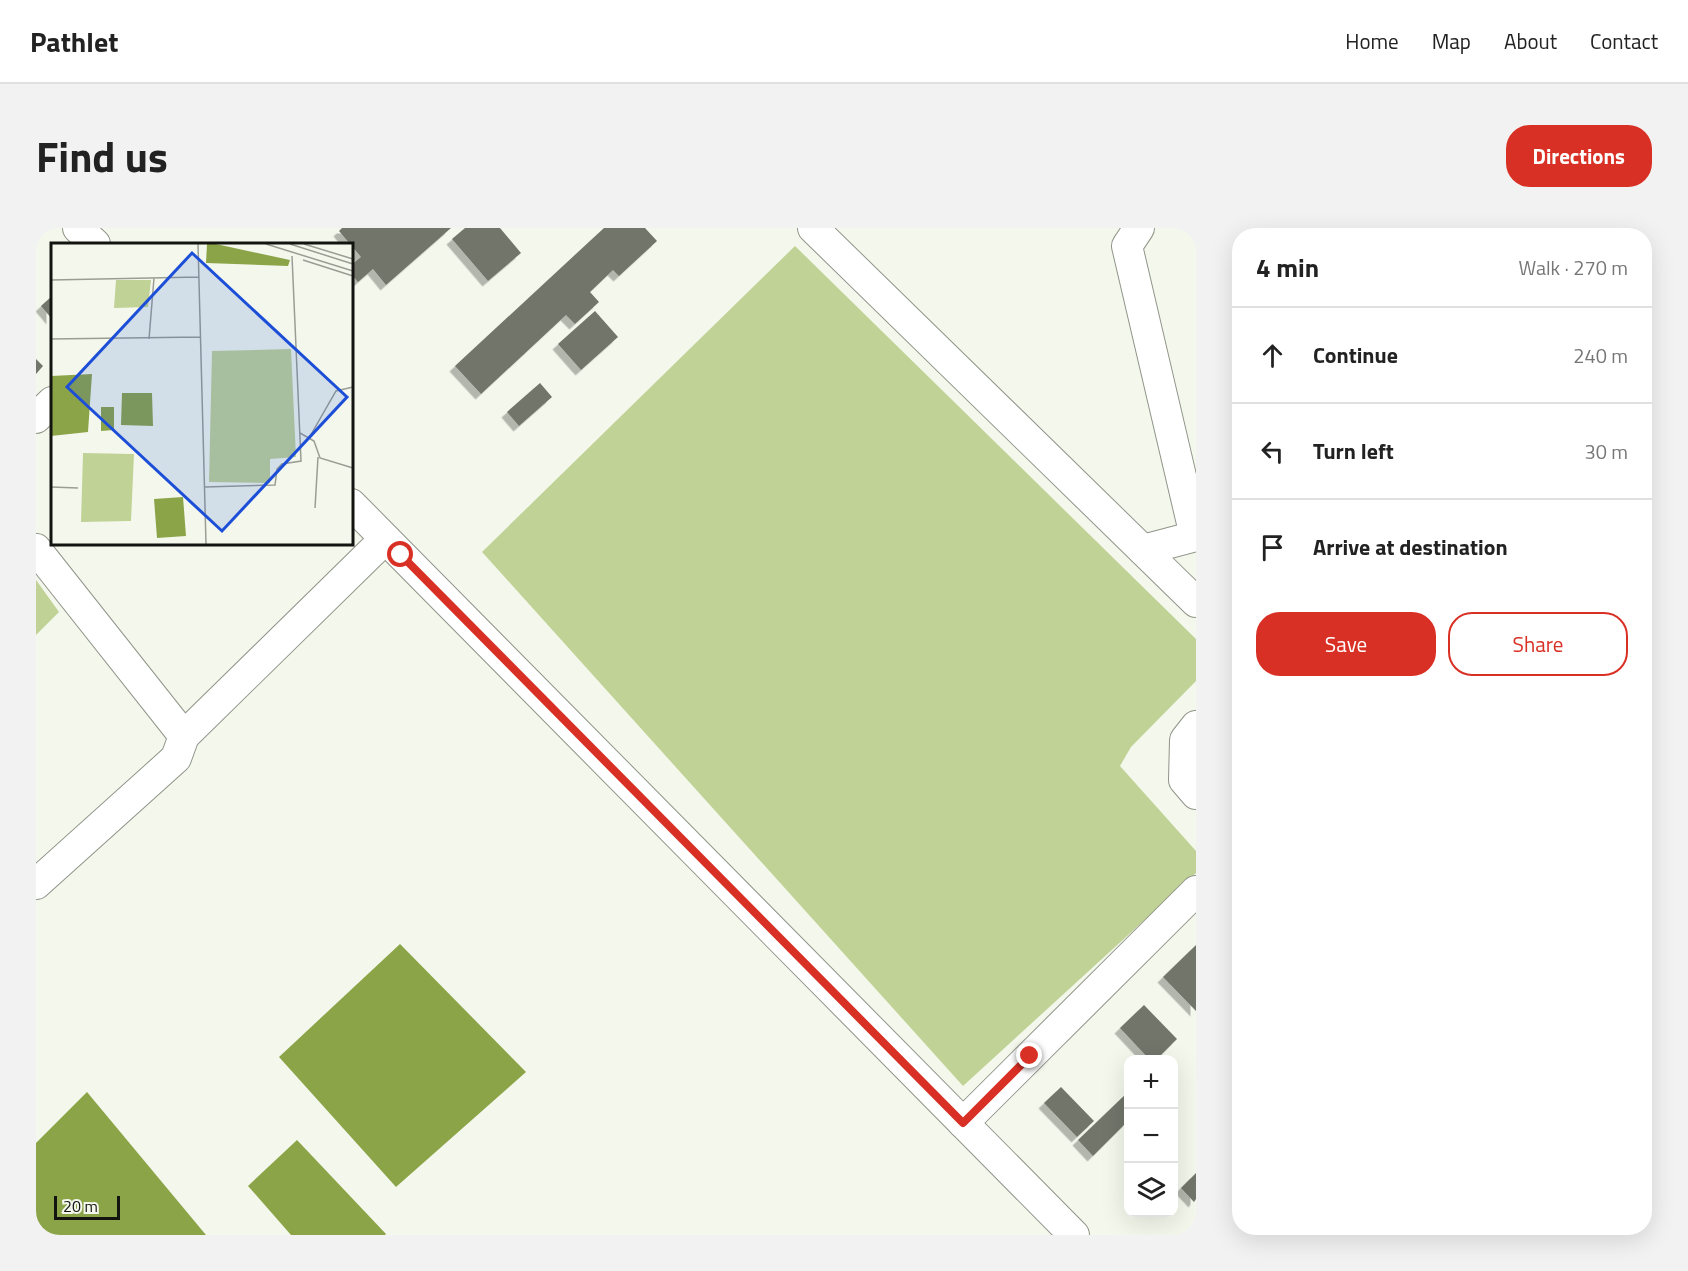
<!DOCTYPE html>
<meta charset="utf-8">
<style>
:root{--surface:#fff;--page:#f2f2f2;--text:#222;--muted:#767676;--line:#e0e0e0;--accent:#d93025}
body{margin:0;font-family:"Titillium Web",sans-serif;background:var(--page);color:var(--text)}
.controls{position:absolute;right:18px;bottom:18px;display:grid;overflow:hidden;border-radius:12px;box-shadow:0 6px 24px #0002}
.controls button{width:54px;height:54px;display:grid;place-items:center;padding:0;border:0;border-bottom:2px solid var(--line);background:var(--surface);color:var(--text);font:30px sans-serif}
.scale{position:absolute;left:18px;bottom:15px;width:66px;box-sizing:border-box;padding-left:6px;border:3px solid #131410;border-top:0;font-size:16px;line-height:21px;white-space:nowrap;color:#131410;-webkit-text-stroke:4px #f4f8ec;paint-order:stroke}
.stop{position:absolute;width:18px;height:18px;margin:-14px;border:4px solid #d93025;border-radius:50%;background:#fff}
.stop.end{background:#d93025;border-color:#fff;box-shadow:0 2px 6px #0008}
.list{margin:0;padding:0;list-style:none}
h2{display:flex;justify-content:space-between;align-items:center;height:78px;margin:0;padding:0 24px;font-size:26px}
h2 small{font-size:20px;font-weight:400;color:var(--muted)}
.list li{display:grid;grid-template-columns:39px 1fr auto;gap:18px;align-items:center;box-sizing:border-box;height:96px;padding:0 24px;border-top:2px solid var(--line)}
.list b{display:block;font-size:22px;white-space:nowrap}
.list em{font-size:20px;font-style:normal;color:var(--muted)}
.actions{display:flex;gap:12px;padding:18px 24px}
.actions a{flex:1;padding:14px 0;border:2px solid var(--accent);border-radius:24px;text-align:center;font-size:21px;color:var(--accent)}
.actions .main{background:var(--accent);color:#fff}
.icon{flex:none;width:33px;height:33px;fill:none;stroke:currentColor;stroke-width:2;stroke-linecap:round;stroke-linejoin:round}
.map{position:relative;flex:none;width:1160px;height:1007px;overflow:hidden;border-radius:24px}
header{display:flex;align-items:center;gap:36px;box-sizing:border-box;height:84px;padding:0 30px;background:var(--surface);border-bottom:2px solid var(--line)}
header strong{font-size:28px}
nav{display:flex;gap:33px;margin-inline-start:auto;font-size:21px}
.intro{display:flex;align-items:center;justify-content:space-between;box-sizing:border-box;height:144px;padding:0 36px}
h1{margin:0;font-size:42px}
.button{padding:15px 27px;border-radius:24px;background:var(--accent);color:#fff;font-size:21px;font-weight:700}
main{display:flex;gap:36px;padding:0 36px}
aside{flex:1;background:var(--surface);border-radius:24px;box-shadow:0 6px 24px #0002}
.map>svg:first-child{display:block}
.green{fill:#c0d296}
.water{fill:#8ca448}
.building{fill:#72756b;filter:url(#shadow)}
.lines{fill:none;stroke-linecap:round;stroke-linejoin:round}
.minor-casing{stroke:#909489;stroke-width:32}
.minor{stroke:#fff;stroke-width:30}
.route{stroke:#d93025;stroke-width:8}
.inset-road{fill:none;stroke:#9a9d94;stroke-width:1.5}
.view{fill:#1d4ed8;fill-opacity:0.15;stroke:#1d4ed8;stroke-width:3}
.inset-edge{fill:none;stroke:#131410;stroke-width:3}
</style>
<header>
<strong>Pathlet</strong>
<nav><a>Home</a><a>Map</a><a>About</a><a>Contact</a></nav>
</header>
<div class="intro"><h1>Find us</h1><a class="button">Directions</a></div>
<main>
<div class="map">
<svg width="1160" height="1007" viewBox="0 0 1160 1007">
<defs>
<filter id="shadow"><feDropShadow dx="-5.5" dy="5.5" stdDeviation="0" flood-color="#0004"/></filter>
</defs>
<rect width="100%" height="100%" fill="#f4f8ec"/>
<g class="green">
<path d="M759 18 1160 411V453L1095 519 1084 538 1160 623V645L927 858 446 324Z"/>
<path d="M0 352 23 384 0 407Z"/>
</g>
<g class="water">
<path d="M364 716 490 844 360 959 243 829Z"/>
<path d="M51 864 170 1007H0V915Z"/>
<path d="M261 912 350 1006 349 1007H255L212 958Z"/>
</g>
<g class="building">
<path d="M306 0H415L350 57 337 41 322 54 315 46V37L325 29 303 3Z"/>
<path d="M429 0H464L485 25 452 53 416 11Z"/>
<path d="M568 0H609L621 13 583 48 577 42 554 64 563 74 539 96 530 87 445 166 419 138Z"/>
<path d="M16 68V91L5 78Z"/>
<path d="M559 83 582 109 545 142 522 116Z"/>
<path d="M0 131 7 138 0 146Z"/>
<path d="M504 155 516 169 483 198 471 184Z"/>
<path d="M1160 717V783L1127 749Z"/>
<path d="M1108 777 1141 811 1120 832H1114L1084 800Z"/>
<path d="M1025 859 1058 893 1041 909 1008 875Z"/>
<path d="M1092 864V893L1057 928 1042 912Z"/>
<path d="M1160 945V971L1158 974 1145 960Z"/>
</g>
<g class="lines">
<defs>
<g id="minor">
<path d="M42 0 59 16"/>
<path d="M777 0 1160 374"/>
<path d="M1103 0 1091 18 1159 308"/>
<path d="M0 190 16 174"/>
<path d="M315 276 1038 1007"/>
<path d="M0 321 148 508"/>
<path d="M1107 322 1160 308"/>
<path d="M1160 498 1149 512 1148 552 1160 566"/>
<path d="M0 656 140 530 148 508 349 311"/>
<path d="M927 895 1160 663"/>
</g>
</defs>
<use href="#minor" class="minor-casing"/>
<use href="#minor" class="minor"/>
</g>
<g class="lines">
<path class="route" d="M365 327 927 895 994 828"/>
</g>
<g transform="translate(15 15)">
<rect width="302" height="302" fill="#f4f8ec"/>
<path d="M65 37H100L97 64 63 65ZM240 106 245 214 219 216V240L158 239 161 108ZM32 210 83 211 80 278 30 279Z" fill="#c0d296"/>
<path d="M156 1H165L239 17 237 23 155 20ZM41 131 37 189 0 193V133ZM71 150H101L102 183 70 182ZM50 164H63V187L50 188ZM132 254 135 293 106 295 103 256Z" fill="#8ca448"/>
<path class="inset-road" d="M147 1 155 301M215 1 302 28M239 1 302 21M253 1 302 16M252 17 302 33M0 37 148 34M0 96 149 94M98 96 103 35M249 190 263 198 269 215 302 225M258 195 285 148 302 144M0 244 27 245M154 244 224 242 226 226 231 221 250 218 241 13M264 265 267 214"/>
<path class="view" d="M141 10 296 154 171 288 16 144Z"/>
<rect width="302" height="302" class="inset-edge"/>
</g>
</svg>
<div class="controls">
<button>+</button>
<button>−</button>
<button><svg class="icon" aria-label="layers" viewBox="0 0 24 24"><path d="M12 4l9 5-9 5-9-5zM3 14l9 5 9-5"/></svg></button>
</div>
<div class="scale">20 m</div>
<div class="stop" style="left:365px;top:327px"></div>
<div class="stop end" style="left:994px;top:828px"></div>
</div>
<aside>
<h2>4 min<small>Walk · 270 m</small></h2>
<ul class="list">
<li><svg class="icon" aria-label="ahead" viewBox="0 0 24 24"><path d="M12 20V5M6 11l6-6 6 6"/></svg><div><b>Continue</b></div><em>240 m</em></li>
<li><svg class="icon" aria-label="left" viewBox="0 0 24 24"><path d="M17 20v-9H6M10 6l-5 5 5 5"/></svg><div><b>Turn left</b></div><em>30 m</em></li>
<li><svg class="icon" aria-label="arrive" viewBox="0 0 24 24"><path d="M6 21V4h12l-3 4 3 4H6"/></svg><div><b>Arrive at destination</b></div></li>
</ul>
<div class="actions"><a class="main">Save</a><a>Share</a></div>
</aside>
</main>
